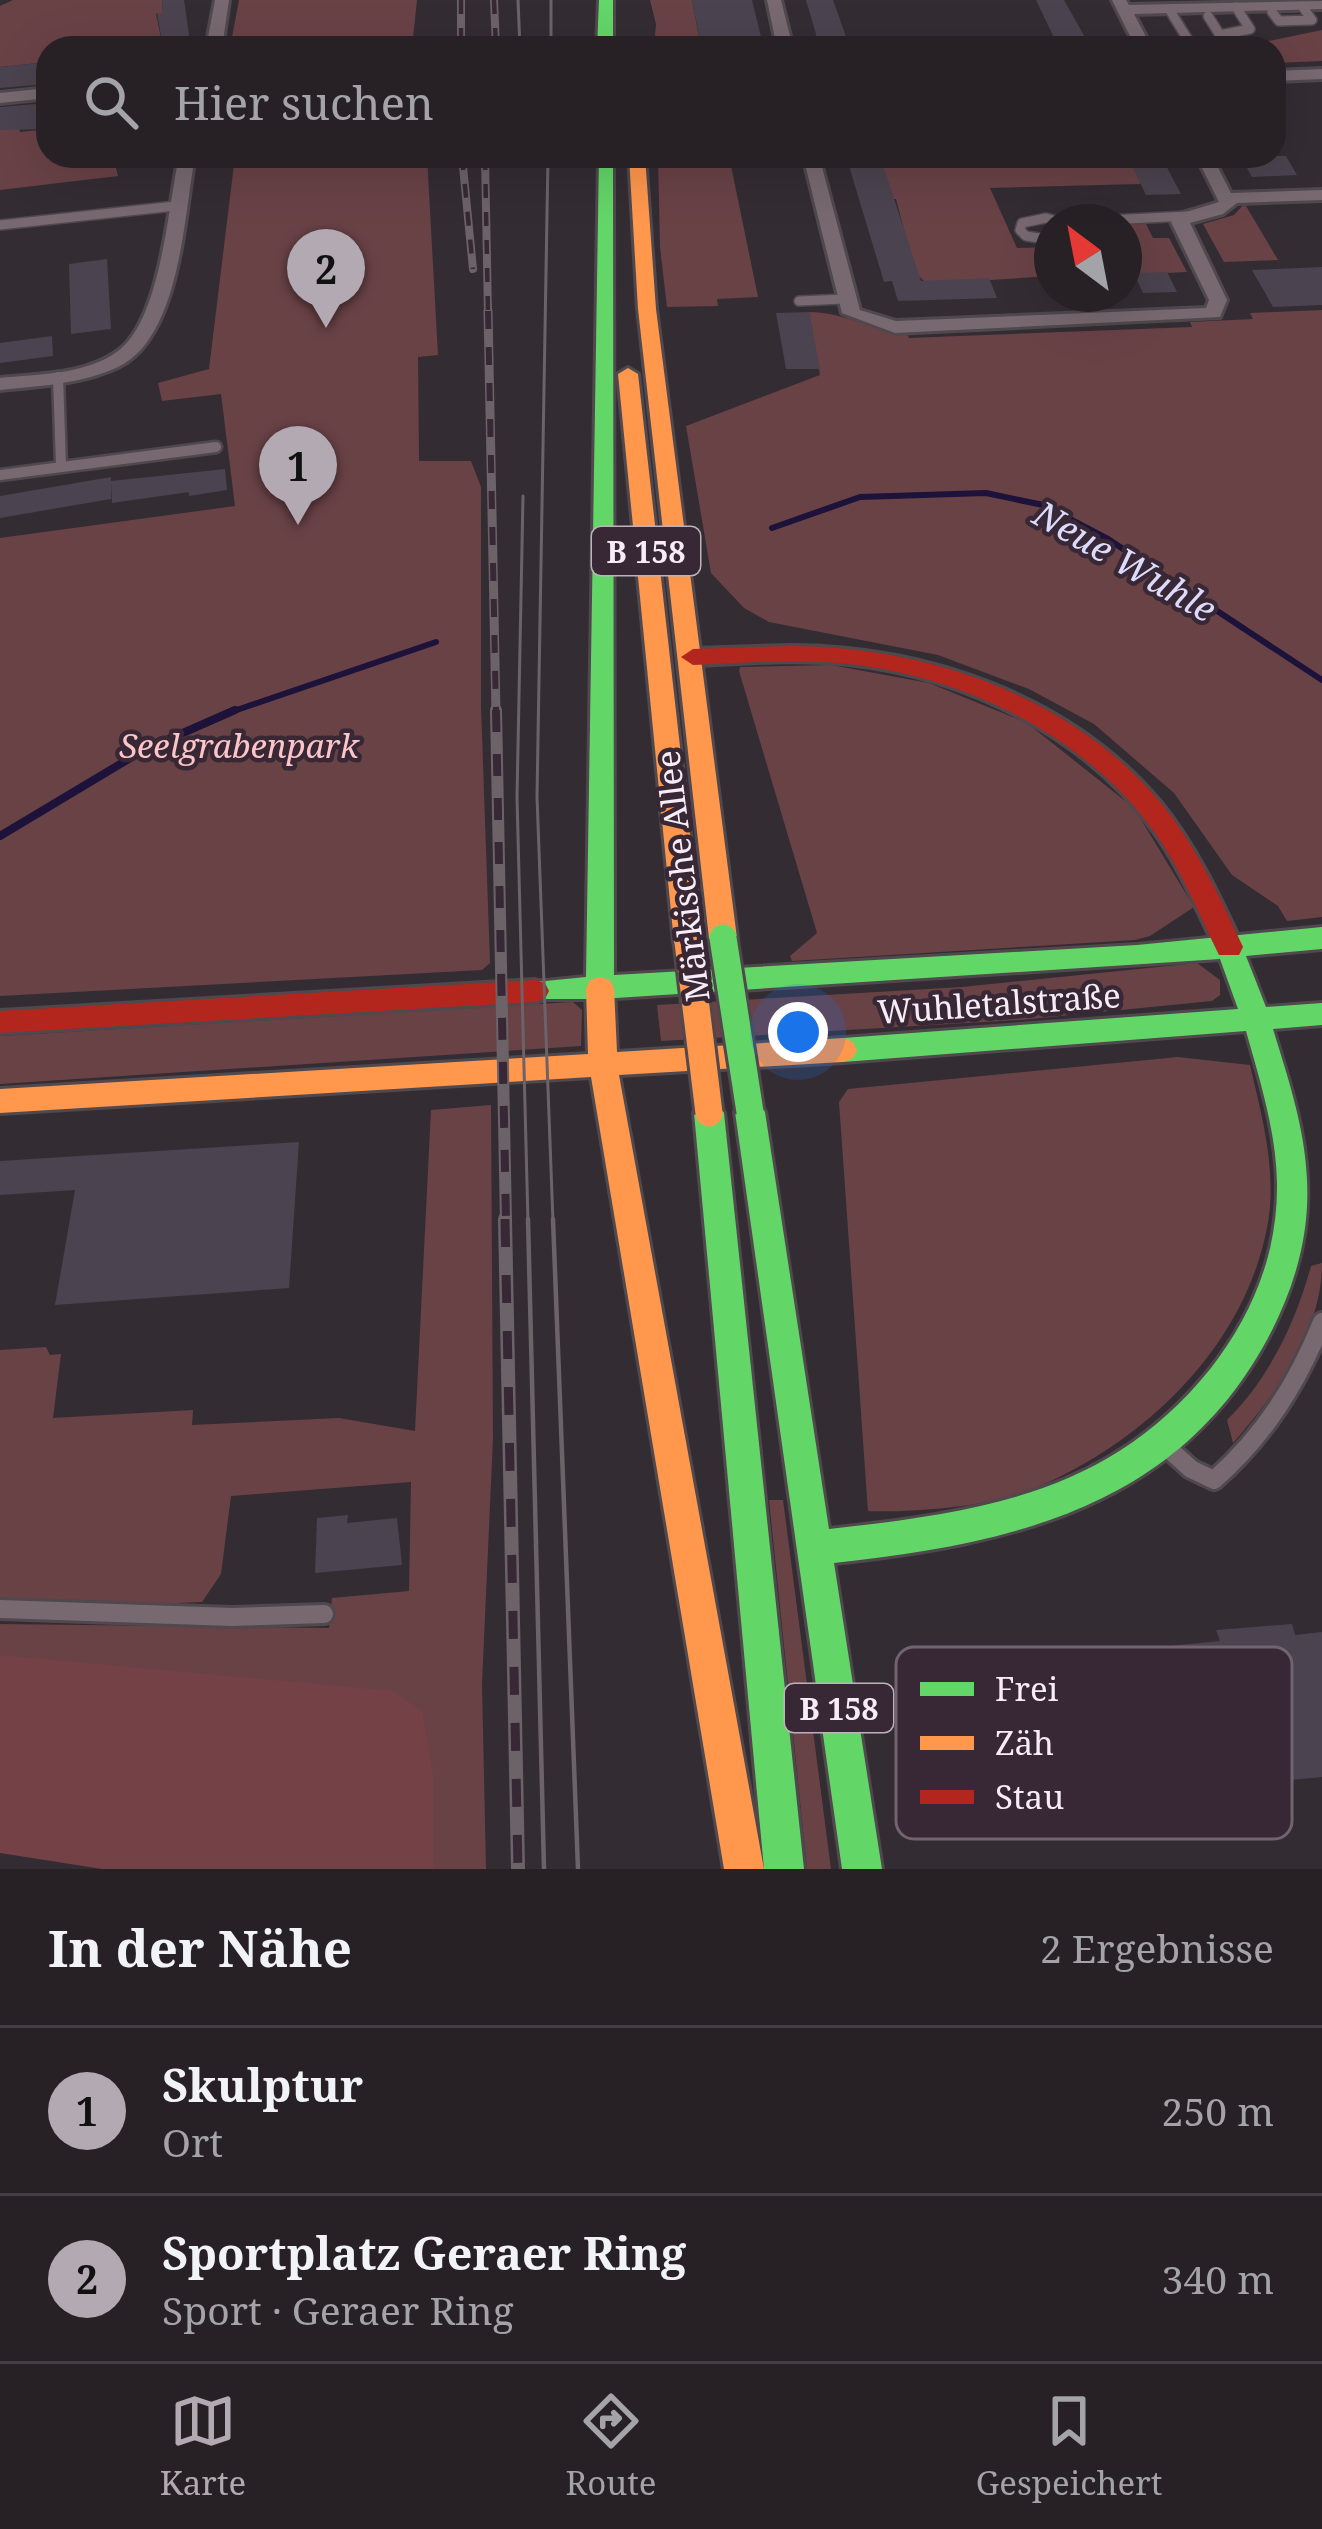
<!DOCTYPE html>
<html lang="de">
<meta charset="utf-8">
<style>
:root{--surface:#272126;--page:#2f292e;--text:#f1f3f6;--muted:#a4a3a7;--line:#433e43;--accent:#b3a9b2}
body{margin:0;font-family:"Noto Serif",serif;background:var(--page);color:var(--text)}
.compass{position:absolute;left:1034px;top:204px;width:108px;height:108px;border-radius:50%;background:var(--surface);box-shadow:0 12px 48px #0002;rotate:328deg}
.you{position:absolute;left:798px;top:1032px;width:42px;height:42px;margin:-30px;border:9px solid #fff;border-radius:50%;background:#1a73e8;box-shadow:0 0 0 18px #1a73e833}
.badge{display:grid;place-items:center;width:78px;height:78px;border-radius:50%;background:var(--accent);color:#111;font-size:39px;font-weight:700}
.pin{position:absolute;translate:-50% -99px;filter:drop-shadow(0 3px 6px #0008)}
.pin::after{content:'';position:absolute;top:63px;width:42px;height:36px;background:inherit;clip-path:polygon(0 0,100% 0,50% 100%)}
.list{margin:0;padding:0;list-style:none}
h2{display:flex;justify-content:space-between;align-items:center;height:156px;margin:0;padding:0 48px;font-size:51px}
h2 small{font-size:39px;font-weight:400;color:var(--muted)}
.list li{display:grid;grid-template-columns:78px 1fr auto;gap:36px;align-items:center;box-sizing:border-box;height:168px;padding:0 48px;border-top:3px solid var(--line)}
.list b{display:block;font-size:45px;white-space:nowrap}
.list p{margin:0;font-size:39px;white-space:nowrap;color:var(--muted)}
.list em{font-size:39px;font-style:normal;color:var(--muted)}
.icon{flex:none;width:66px;height:66px;fill:none;stroke:currentColor;stroke-width:2;stroke-linecap:round;stroke-linejoin:round}
.map{position:relative;flex:none;width:1322px;height:1869px;overflow:hidden}
.search{position:absolute;background:var(--surface);box-shadow:0 12px 48px #0002;left:36px;right:36px;top:36px;height:132px;display:flex;align-items:center;gap:30px;box-sizing:border-box;padding:0 42px;border-radius:36px;color:var(--muted);font-size:45px}
.sheet{height:492px;background:var(--surface)}
nav{display:flex;justify-content:space-around;align-items:center;box-sizing:border-box;height:168px;border-top:3px solid var(--line);background:var(--surface);font-size:33px;color:var(--muted)}
nav a{display:grid;justify-items:center;gap:6px}
nav .on{color:var(--accent)}
.map>svg:first-child{display:block}
.green{fill:#694246}
.forest{fill:#744147}
.lines{fill:none;stroke-linecap:round;stroke-linejoin:round}
.stream-far1{stroke:#1c123a;stroke-width:6}
.stream{stroke:#1c123a;stroke-width:8}
.building{fill:#4b434f}
.lane-far2-casing{stroke:#4f484d;stroke-width:12}
.lane-far1-casing{stroke:#4f484d;stroke-width:15}
.lane-casing{stroke:#4f484d;stroke-width:24}
.street-casing{stroke:#4f484d;stroke-width:6}
.fast-casing{stroke:#4f484d;stroke-width:6}
.slow-casing{stroke:#4f484d;stroke-width:6}
.jam-casing{stroke:#4f484d;stroke-width:6}
.lane-far2{stroke:#77696f;stroke-width:9}
.lane-far1{stroke:#77696f;stroke-width:10}
.lane{stroke:#77696f;stroke-width:18}
.street{fill:#77696f;fill-rule:evenodd}
.fast{fill:#63d668;fill-rule:evenodd}
.slow{fill:#ff974d;fill-rule:evenodd}
.jam{fill:#b3261e;fill-rule:evenodd}
.tram-far1{stroke:#6c6369;stroke-width:3}
.tram{stroke:#6c6369;stroke-width:4.5}
.rail-far3-casing{stroke:#6c6369;stroke-width:8}
.rail-far2-casing{stroke:#6c6369;stroke-width:9}
.rail-far1-casing{stroke:#6c6369;stroke-width:12}
.rail-casing{stroke:#6c6369;stroke-width:14}
.rail-far3{stroke:#382836;stroke-width:4.5;stroke-dasharray:14;stroke-linecap:butt}
.rail-far2{stroke:#382836;stroke-width:6;stroke-dasharray:18;stroke-linecap:butt}
.rail-far1{stroke:#382836;stroke-width:8;stroke-dasharray:22;stroke-linecap:butt}
.rail{stroke:#382836;stroke-width:9;stroke-dasharray:28;stroke-linecap:butt}
.fast-bridge-casing{stroke:#4f484d;stroke-width:33;stroke-linecap:butt}
.slow-bridge-casing{stroke:#4f484d;stroke-width:33;stroke-linecap:butt}
.fast-bridge{stroke:#63d668;stroke-width:27}
.slow-bridge{stroke:#ff974d;stroke-width:27}
.labels{text-anchor:middle;dominant-baseline:central;stroke-width:9;stroke-linejoin:round;paint-order:stroke}
.shield{fill:#382836;stroke:#beb2bc;stroke-width:3}
.shield-label{font-size:30px;font-weight:bold;fill:#f8edf6}
.park-label{font-size:33px;font-style:italic;fill:#fec5c9;stroke:#382836}
.street-label{font-size:33px;fill:#f8edf6;stroke:#382836}
.water-label{font-size:36px;font-style:italic;fill:#dddbfb;stroke:#382836}
.key{fill:#382836;stroke:#726370;stroke-width:3}
.key-label{font-size:33px;fill:#f8edf6}
</style>
<div class="map">
<svg width="1322" height="1869" viewBox="0 0 1322 1869">
<rect width="100%" height="100%" fill="#342c33"/>
<g class="green">
<path d="M13 0H162L163 13 156 14 163 48H48V62L0 67V6Z"/>
<path d="M239 0H417L412 48H230Z"/>
<path d="M650 0H692L701 48H654L656 24Z"/>
<path d="M1322 30V61L1274 63V48H1235Z"/>
<path d="M19 127 20 132 48 129V156H113L118 176 0 190V130Z"/>
<path d="M235 156H427L438 355 418 357 419 461H471L481 487V706L490 963 482 970 0 996V538L235 506 221 394 162 401 158 383 209 369Z"/>
<path d="M658 156H729L758 297 717 299 718 306 667 307 660 247Z"/>
<path d="M880 156H1127L1135 172 1141 173 1140 184 990 188 1017 248 1052 247V276L927 284 915 272 896 199 862 200Z"/>
<path d="M1245 203 1246 206 1278 260 1224 262 1203 224 1234 215Z"/>
<path d="M1145 222 1153 238H1169L1187 272 1124 275V223Z"/>
<path d="M1322 310V917L1287 921 1278 906 1232 875 1174 793 1094 724 1029 689 938 655 769 622 744 608 711 573 686 426 820 375 809 312C842 312 872 330 906 332L909 338 1192 327 1190 322 1253 319 1250 313Z"/>
<path d="M831 665 929 683 1027 723 1134 808 1194 907 1150 936 1135 940 792 961 790 956 817 933 739 671 740 667Z"/>
<path d="M1197 963 1220 980V995L1212 1001 1020 1020 661 1041 657 1005 962 987Z"/>
<path d="M573 1002 582 1010 581 1046 0 1084V1036Z"/>
<path d="M1178 1057 1250 1065C1262 1117 1278 1174 1267 1228 1243 1350 1142 1444 1031 1490 994 1506 908 1513 868 1511L839 1102 848 1089Z"/>
<path d="M491 1105 493 1438 482 1684 486 1869H433V1774L0 1655V1624L329 1628 332 1598 409 1591 411 1482 231 1496 221 1574 202 1602 107 1606 0 1600V1350L46 1347 50 1355 61 1354 53 1418 193 1410 192 1425 339 1418 415 1431 431 1110Z"/>
<path d="M1322 1263C1322 1331 1277 1393 1233 1443L1227 1420C1268 1380 1296 1322 1311 1266Z"/>
<path d="M769 1500H783L831 1869H807Z"/>
</g>
<path class="forest" d="M0 1655 393 1691 422 1711 433 1774V1869H102L0 1853Z"/>
<g class="lines">
<g class="stream-far1">
<path d="M772 528 860 497 986 493 1043 505 1108 539 1322 680"/>
<path d="M228 713 436 642"/>
</g>
<path class="stream" d="M0 836 142 751 235 710"/>
</g>
<g class="building">
<path d="M162 0H184L191 48H163L157 13H163Z"/>
<path d="M692 0H752L763 45 701 46Z"/>
<path d="M806 0H833L850 48H820Z"/>
<path d="M1036 0H1064L1091 48H1059Z"/>
<path d="M48 62V84L0 88V67Z"/>
<path d="M48 103V129L0 130V107Z"/>
<path d="M846 156H880L921 281 989 278 997 298 898 301 892 281 884 282Z"/>
<path d="M1127 156H1161L1181 194 1146 195Z"/>
<path d="M1240 156H1286L1297 175 1252 177Z"/>
<path d="M107 259 111 329 71 334 69 264Z"/>
<path d="M1322 267V305L1273 307 1252 270Z"/>
<path d="M1167 272 1177 292 1143 293 1134 273Z"/>
<path d="M809 312 820 369H786L776 313Z"/>
<path d="M52 336 53 356 0 363V343Z"/>
<path d="M225 469 227 490 189 496 188 487 189 492 112 503 111 481Z"/>
<path d="M111 477V499L0 518V496Z"/>
<path d="M299 1142 289 1288 55 1305 75 1190 0 1195V1161Z"/>
<path d="M348 1515 347 1523 397 1518 402 1565 315 1573 317 1518Z"/>
<path d="M1292 1624 1295 1635 1322 1632V1777L1259 1783 1256 1771 1203 1776 1200 1763 1176 1765 1150 1659 1172 1657 1169 1646 1220 1641 1216 1630Z"/>
</g>
<g class="lines">
<defs>
<g id="lane-far2">
<path d="M1169 9 1190 43"/>
<path d="M1272 12 1279 21 1312 20 1302 6"/>
<path d="M1208 16 1220 35 1250 29 1236 7"/>
<path d="M1070 222 1187 216"/>
<path d="M0 225 175 206"/>
<path d="M1052 240 1026 236 1020 230 1022 223 1046 218 1060 222"/>
<path d="M799 301 844 299"/>
</g>
<g id="lane-far1">
<path d="M58 377 61 464"/>
<path d="M0 475 216 447"/>
</g>
<g id="lane">
<path d="M1171 1451 1191 1469 1214 1480C1264 1436 1297 1384 1322 1322"/>
<path d="M0 1609 232 1617 324 1614"/>
</g>
<g id="street">
<path d="M215 0H229L222 48H206Z"/>
<path d="M767 0H781L793 48H777Z"/>
<path d="M1112 0H1126L1129 5 1322 1V9L1134 14 1152 48H1136Z"/>
<path d="M1322 69V79L1274 81V71Z"/>
<path d="M48 88V98L0 103V93Z"/>
<path d="M179 156H195C184 216 180 338 118 367 82 384 39 386 0 390V378C38 374 86 375 118 351 161 319 168 207 179 156Z"/>
<path d="M803 156H819L860 310 896 321 1206 308 1209 300 1171 222 1179 214 1219 202 1196 156H1212L1231 193 1322 190V200L1237 203 1223 214 1190 223 1227 300 1220 317 895 333 842 313Z"/>
</g>
<g id="fast">
<path d="M599 0H613V48H597Z"/>
<path d="M599 156 613 160 614 975 1137 945 1322 927V949L1246 956 1266 1007 1322 1003V1025L1273 1029C1288 1078 1305 1128 1307 1180 1310 1236 1294 1289 1268 1338 1177 1508 1010 1544 834 1563L882 1869H842L735 1112 740 1103 750 1100 760 1103 765 1112 829 1529C981 1512 1110 1494 1211 1368 1253 1314 1278 1252 1277 1183 1276 1131 1260 1081 1246 1031L843 1062 833 1058 829 1050 833 1042 843 1038 1238 1009 1220 959 600 999H525L521 991 525 983 586 977Z"/>
<path d="M709 1101 719 1104 724 1113 804 1869H764L694 1113 699 1104Z"/>
</g>
<g id="slow">
<path d="M629 156H645L656 309 737 938 733 945H713L709 938 638 309Z"/>
<path d="M628 368 638 374 702 942 698 949H678L674 942 618 374Z"/>
<path d="M600 977 610 980 614 988 617 1052 843 1038 853 1042 857 1050 853 1058 843 1062 619 1075 764 1869H724L591 1077 0 1113V1089L588 1054 586 988 590 980Z"/>
</g>
<g id="jam">
<path d="M790 646C926 646 1072 696 1161 803 1196 846 1220 897 1243 947L1239 955H1219C1198 913 1182 871 1155 833 1086 736 966 677 849 664 798 658 745 663 693 665L681 657 693 649Z"/>
<path d="M535 980 545 983 549 991 545 999 535 1002 0 1033V1011Z"/>
</g>
</defs>
<use href="#lane-far2" class="lane-far2-casing"/>
<use href="#lane-far1" class="lane-far1-casing"/>
<use href="#lane" class="lane-casing"/>
<use href="#street" class="street-casing"/>
<use href="#fast" class="fast-casing"/>
<use href="#slow" class="slow-casing"/>
<use href="#jam" class="jam-casing"/>
<use href="#lane-far2" class="lane-far2"/>
<use href="#lane-far1" class="lane-far1"/>
<use href="#lane" class="lane"/>
<use href="#street" class="street"/>
<use href="#fast" class="fast"/>
<use href="#slow" class="slow"/>
<use href="#jam" class="jam"/>
<g class="tram-far1">
<path d="M518 0 520 48"/>
<path d="M551 0V48"/>
<path d="M548 156 537 797 553 1222"/>
<path d="M523 496 517 797 528 1222"/>
</g>
<g class="tram">
<path d="M528 1219 544 1869"/>
<path d="M553 1219 578 1869"/>
</g>
<defs>
<g id="rail-far3">
<path d="M461 0V48"/>
<path d="M494 0 496 48"/>
<path d="M462 156 473 269"/>
<path d="M485 156 488 314"/>
</g>
<path id="rail-far2" d="M488 311 496 713"/>
<path id="rail-far1" d="M496 710 506 1222"/>
<path id="rail" d="M505 1219 518 1869"/>
</defs>
<use href="#rail-far3" class="rail-far3-casing"/>
<use href="#rail-far2" class="rail-far2-casing"/>
<use href="#rail-far1" class="rail-far1-casing"/>
<use href="#rail" class="rail-casing"/>
<use href="#rail-far3" class="rail-far3"/>
<use href="#rail-far2" class="rail-far2"/>
<use href="#rail-far1" class="rail-far1"/>
<use href="#rail" class="rail"/>
<defs>
<path id="fast-bridge" d="M723 938 750 1112"/>
<path id="slow-bridge" d="M688 942 709 1113"/>
</defs>
<use href="#fast-bridge" class="fast-bridge-casing"/>
<use href="#slow-bridge" class="slow-bridge-casing"/>
<use href="#fast-bridge" class="fast-bridge"/>
<use href="#slow-bridge" class="slow-bridge"/>
</g>
<g class="labels">
<g class="shield">
<rect x="592" y="527" width="108" height="48" rx="9"/>
<rect x="785" y="1684" width="108" height="48" rx="9"/>
</g>
<g class="shield-label">
<text x="646" y="551">B 158</text>
<text x="839" y="1708">B 158</text>
</g>
<g class="park-label">
<text x="239" y="745">Seelgrabenpark</text>
</g>
<g class="street-label">
<text transform="translate(682 876) rotate(-97)">Märkische Allee</text>
<text transform="translate(999 1003) rotate(-4)">Wuhletalstraße</text>
</g>
<g class="water-label">
<text transform="translate(1125 561) rotate(30)">Neue Wuhle</text>
</g>
</g>
<rect x="896" y="1647" width="396" height="192" rx="18" class="key"/>
<rect x="920" y="1682" width="54" height="14" fill="#63d668"/>
<rect x="920" y="1736" width="54" height="14" fill="#ff974d"/>
<rect x="920" y="1790" width="54" height="14" fill="#b3261e"/>
<g class="key-label">
<text x="995" y="1701">Frei</text>
<text x="995" y="1755">Zäh</text>
<text x="995" y="1809">Stau</text>
</g>
</svg>
<svg class="compass" viewBox="-18 -18 36 36"><path d="M0-13l5 13h-10z" fill="#e53935"/><path d="M0 13l5-13h-10z" fill="#a4a3a7"/></svg>
<div class="you"></div>
<div class="pin badge" style="left:298px;top:525px">1</div>
<div class="pin badge" style="left:326px;top:328px">2</div>
<div class="search"><svg class="icon" aria-label="search" viewBox="0 0 24 24"><circle cx="10" cy="10" r="6"/><path d="M15 15l6 6"/></svg>Hier suchen</div>
</div>
<section class="sheet">
<h2>In der Nähe<small>2 Ergebnisse</small></h2>
<ul class="list">
<li><span class="badge">1</span><div><b>Skulptur</b><p>Ort</p></div><em>250 m</em></li>
<li><span class="badge">2</span><div><b>Sportplatz Geraer Ring</b><p>Sport · Geraer Ring</p></div><em>340 m</em></li>
</ul>
</section>
<nav>
<a class="on"><svg class="icon" aria-label="map" viewBox="0 0 24 24"><path d="M3 6l6-2 6 2 6-2v14l-6 2-6-2-6 2zM9 4v14M15 6v14"/></svg>Karte</a>
<a><svg class="icon" aria-label="directions" viewBox="0 0 24 24"><path d="M12 3l9 9-9 9-9-9zM9 14v-3h6M13 9l2 2-2 2"/></svg>Route</a>
<a><svg class="icon" aria-label="saved" viewBox="0 0 24 24"><path d="M7 4h10v16l-5-4-5 4z"/></svg>Gespeichert</a>
</nav>
